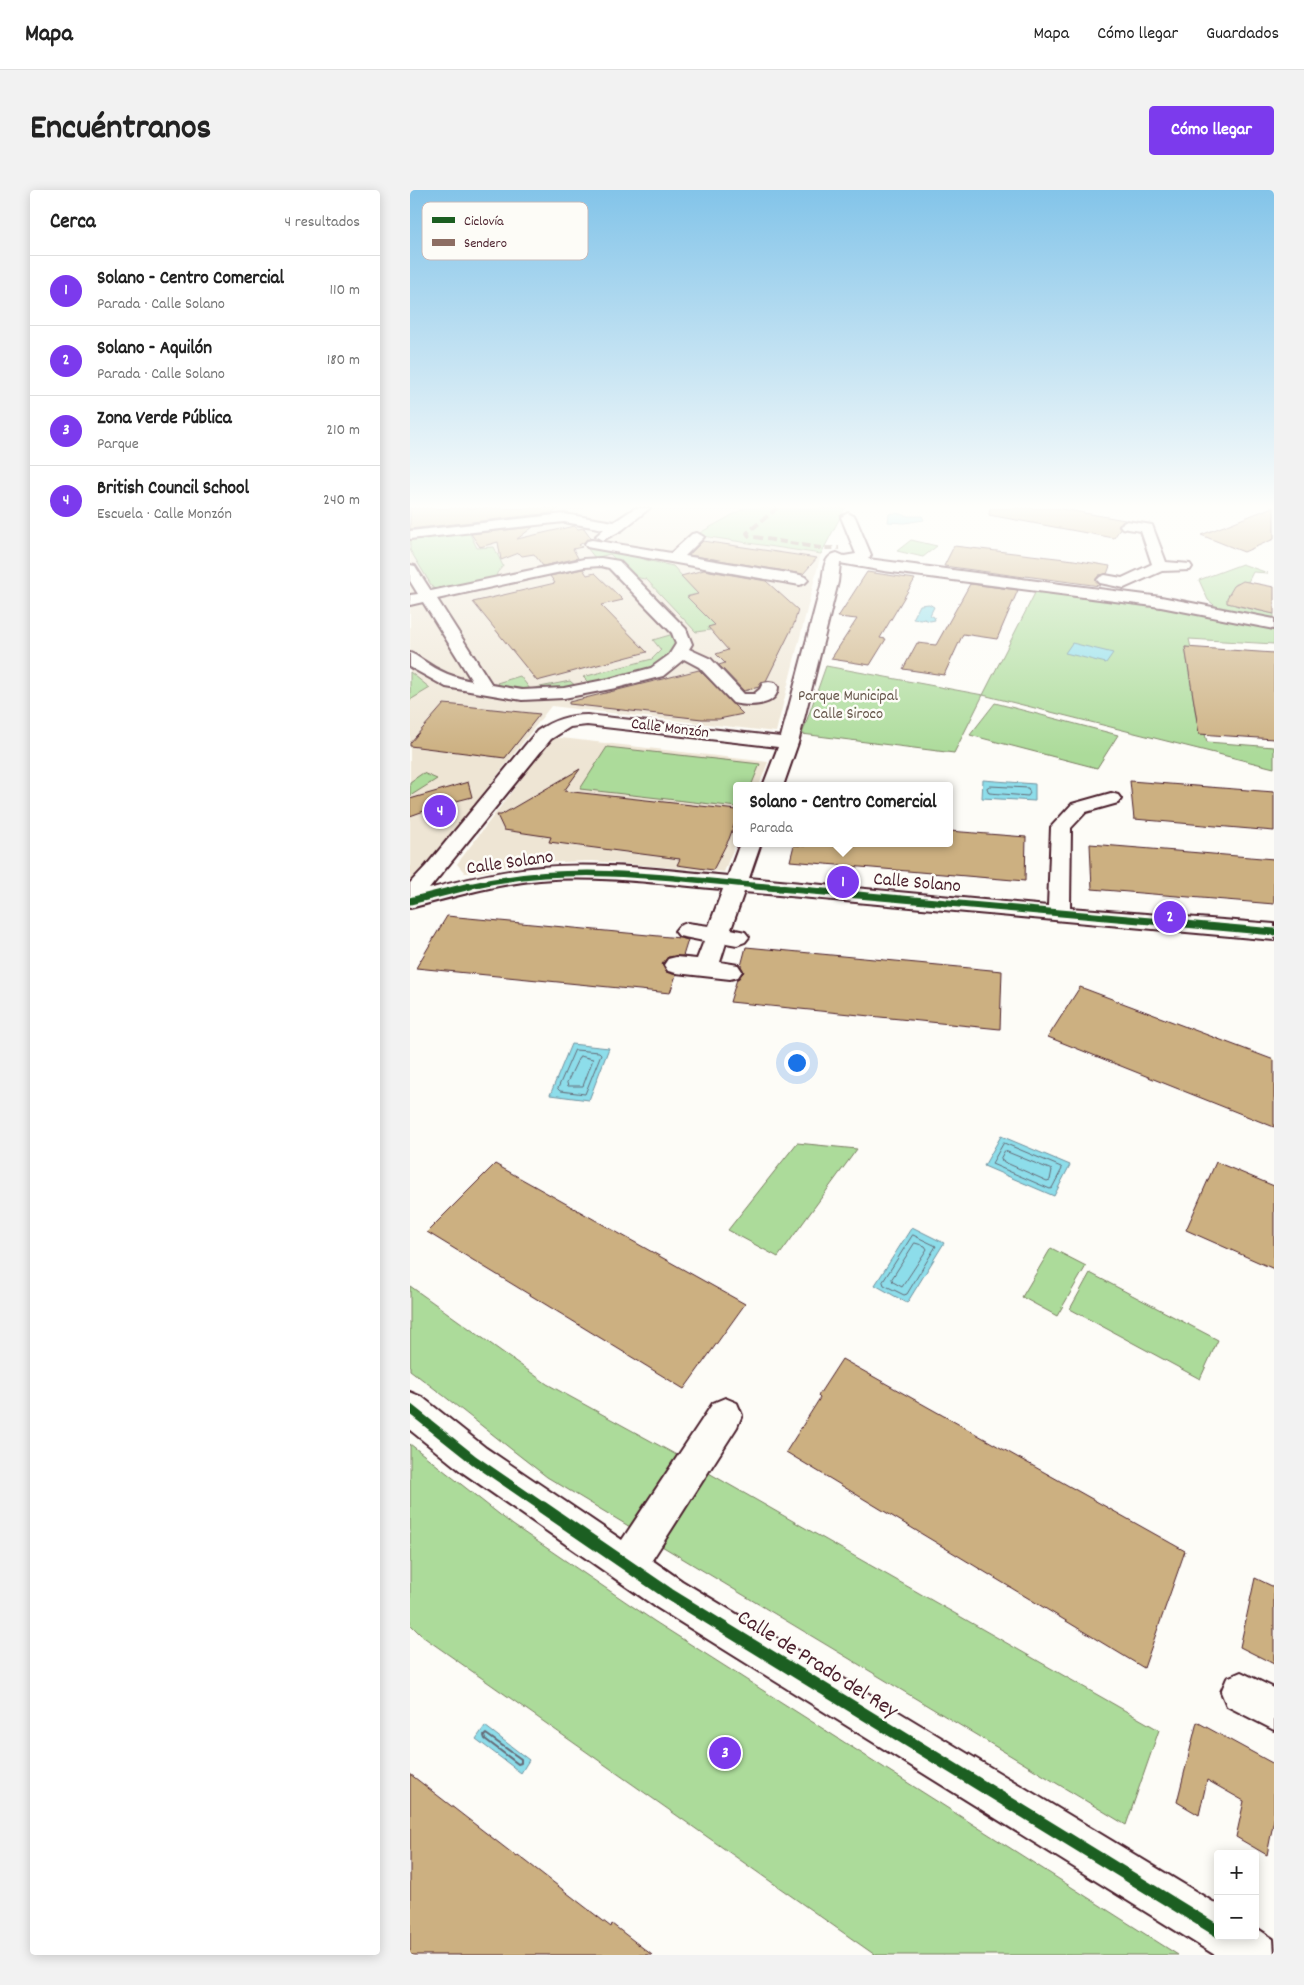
<!DOCTYPE html>
<html lang="es">
<meta charset="utf-8">
<style>
:root{--surface:#fff;--page:#f2f2f2;--text:#222;--muted:#767676;--line:#e0e0e0;--accent:#7c3aed}
body{margin:0;font-family:Dekko,sans-serif;background:var(--page);color:var(--text)}
.controls{position:absolute;right:15px;bottom:15px;display:grid;overflow:hidden;border-radius:5px;box-shadow:0 2px 12px #0003}
.controls button{width:45px;height:45px;display:grid;place-items:center;padding:0;border:0;border-bottom:1px solid var(--line);background:var(--surface);color:var(--text);font:25px sans-serif}
.you{position:absolute;left:386px;top:872px;width:18px;height:18px;margin:-12px;border:4px solid #fff;border-radius:50%;background:#1a73e8;box-shadow:0 0 0 8px #1a73e833}
.badge{display:grid;place-items:center;width:32px;height:32px;border-radius:50%;background:var(--accent);color:#fff;font-size:16px;font-weight:700}
.pin{position:absolute;translate:-50% -50%;border:2px solid #fff;box-shadow:0 1px 5px #0006}
.popup{position:absolute;left:323px;top:592px;width:220px;height:65px;box-sizing:border-box;display:grid;place-content:center;border-radius:5px;background:var(--surface);filter:drop-shadow(0 1px 4px #0005);font-size:16px;white-space:nowrap;color:var(--muted)}
.popup b{font-size:19px;color:var(--text)}
.popup::after{content:'';position:absolute;left:50%;top:100%;margin-left:-10px;border:10px solid transparent;border-top-color:var(--surface)}
.list{margin:0;padding:0;list-style:none}
h2{display:flex;justify-content:space-between;align-items:center;height:65px;margin:0;padding:0 20px;font-size:21px}
h2 small{font-size:16px;font-weight:400;color:var(--muted)}
.list li{display:grid;grid-template-columns:32px 1fr auto;gap:15px;align-items:center;box-sizing:border-box;height:70px;padding:0 20px;border-top:1px solid var(--line)}
.list b{display:block;font-size:19px;white-space:nowrap}
.list p{margin:0;font-size:16px;white-space:nowrap;color:var(--muted)}
.list em{font-size:16px;font-style:normal;color:var(--muted)}
.map{position:relative;flex:none;width:864px;height:1765px;overflow:hidden;border-radius:5px}
header{display:flex;align-items:center;gap:30px;box-sizing:border-box;height:70px;padding:0 25px;background:var(--surface);border-bottom:1px solid var(--line)}
header strong{font-size:24px}
nav{display:flex;gap:28px;margin-inline-start:auto;font-size:18px}
.intro{display:flex;align-items:center;justify-content:space-between;box-sizing:border-box;height:120px;padding:0 30px}
h1{margin:0;font-size:35px}
.button{padding:12px 22px;border-radius:5px;background:var(--accent);color:#fff;font-size:18px;font-weight:700}
main{display:flex;gap:30px;padding:0 30px}
aside{flex:1;background:var(--surface);border-radius:5px;box-shadow:0 2px 12px #0003}
.map>svg:first-child{display:block}
.built{fill:#eee5d4}
.green{fill:#acdb9a;stroke:#7b7d62}
.water{fill:#8dddea;stroke:#72919e}
.lines{fill:none;stroke-linecap:round;stroke-linejoin:round}
.shore-far1{stroke:#656b77;stroke-width:1}
.shore{stroke:#656b77;stroke-width:2}
.building{fill:#ccb081;stroke:#4a1f2b}
.minor-casing{stroke:#4a1f2b;stroke-width:4}
.minor{fill:#fdfcf7;fill-rule:evenodd}
.quiet{stroke:#8d6e63;stroke-width:4;stroke-dasharray:8 4;stroke-linecap:butt}
.cycleway-far3-casing{stroke:#fdfcf7;stroke-width:8}
.cycleway-far2-casing{stroke:#fdfcf7;stroke-width:10}
.cycleway-far1-casing{stroke:#fdfcf7;stroke-width:12}
.cycleway-casing{stroke:#fdfcf7;stroke-width:15}
.cycleway-far3{stroke:#1b5e20;stroke-width:5.5}
.cycleway-far2{stroke:#1b5e20;stroke-width:7}
.cycleway-far1{stroke:#1b5e20;stroke-width:9}
.cycleway{stroke:#1b5e20;stroke-width:12}
.labels{text-anchor:middle;dominant-baseline:central;stroke-width:5;stroke-linejoin:round;paint-order:stroke}
.far-park-label{font-size:16px;fill:#67574c;stroke:#fdfcf7}
.far-street-label{font-size:16px;fill:#4a1f2b;stroke:#fdfcf7}
.street-label{font-size:19px;fill:#4a1f2b;stroke:#fdfcf7}
.near-street-label{font-size:22px;fill:#4a1f2b;stroke:#fdfcf7}
.key{fill:#fdfcf7;stroke:#c7baba;stroke-width:1}
.key-label{font-size:14px;fill:#4a1f2b}
</style>
<header>
<strong>Mapa</strong>
<nav><a>Mapa</a><a>Cómo llegar</a><a>Guardados</a></nav>
</header>
<div class="intro"><h1>Encuéntranos</h1><a class="button">Cómo llegar</a></div>
<main>
<aside>
<h2>Cerca<small>4 resultados</small></h2>
<ul class="list">
<li><span class="badge">1</span><div><b>Solano - Centro Comercial</b><p>Parada · Calle Solano</p></div><em>110 m</em></li>
<li><span class="badge">2</span><div><b>Solano - Aquilón</b><p>Parada · Calle Solano</p></div><em>180 m</em></li>
<li><span class="badge">3</span><div><b>Zona Verde Pública</b><p>Parque</p></div><em>210 m</em></li>
<li><span class="badge">4</span><div><b>British Council School</b><p>Escuela · Calle Monzón</p></div><em>240 m</em></li>
</ul>
</aside>
<div class="map">
<svg width="864" height="1765" viewBox="0 0 864 1765">
<rect width="100%" height="100%" fill="#fdfcf7"/>
<filter id="ink" filterUnits="userSpaceOnUse"><feTurbulence type="fractalNoise" baseFrequency=".02" numOctaves="2"/><feDisplacementMap in="SourceGraphic" scale="10" xChannelSelector="R" yChannelSelector="G"/><feConvolveMatrix kernelMatrix="1 2 1 2 8 2 1 2 1" color-interpolation-filters="sRGB"/></filter>
<g filter="url(#ink)">
<g class="built">
<path d="M0 318H335L287 345 411 364 366 542 141 516 0 698Z"/>
<path d="M143 547 358 572 349 596H327V650L314 682 182 671 119 673 71 682 55 683 47 674Z"/>
</g>
<g class="green">
<path d="M335 318H435L411 364 286 345Z"/>
<path d="M59 342 67 358 84 357 93 376 87 383 86 389 31 401 23 398 0 360V350Z"/>
<path d="M501 350 527 356 513 367 487 361Z"/>
<path d="M183 357 227 365 236 370 263 376 288 404 278 406 307 435 298 437 300 440 286 442 236 389C222 389 209 373 200 364L185 368 178 359Z"/>
<path d="M832 374 858 383 843 382 838 392 826 394 817 410 827 416 864 424V431L809 419 798 410 789 390Z"/>
<path d="M626 401 789 423 864 438V454L779 449 781 458 775 457 789 543 795 544 797 552 864 557V578L573 505 544 563 392 544 416 476 573 505Z"/>
<path d="M270 442 274 454 252 478 180 494 173 487 242 469 251 460 243 450Z"/>
<path d="M0 482 20 498 0 510Z"/>
<path d="M110 486 120 499 160 491 167 497 112 505 95 498 87 493Z"/>
<path d="M585 513 708 545 687 578 560 545Z"/>
<path d="M197 557 350 574 341 596H327V617L170 599Z"/>
<path d="M13 583 27 589 0 606V592Z"/>
<path d="M387 953 447 959 368 1067 318 1040Z"/>
<path d="M641 1058 676 1076 647 1126 612 1107Z"/>
<path d="M680 1083 808 1150 790 1189 660 1119Z"/>
<path d="M0 1096 137 1194 283 1274 749 1540 716 1635 137 1287C91 1252 47 1215 0 1180Z"/>
<path d="M0 1254 103 1335 244 1431 768 1765H465L12 1446 0 1434Z"/>
</g>
<g class="water">
<path d="M486 323 498 326H512L514 330 494 333 478 332 479 324Z"/>
<path d="M519 414 524 417 520 425 524 427 525 430 520 431 514 429 511 430 503 429 510 415Z"/>
<path d="M662 453 703 463 696 473 655 463Z"/>
<path d="M573 590 625 594V611L572 608Z"/>
<path d="M161 854 199 858 179 910 140 905Z"/>
<path d="M591 946 660 975 644 1006 574 976Z"/>
<path d="M502 1037 534 1053 497 1113 465 1095Z"/>
<path d="M75 1536 119 1570 111 1583 66 1549Z"/>
</g>
<g class="lines">
<g class="shore-far1">
<path d="M580 596 618 598 620 603 618 606 579 603 577 598Z"/>
<path d="M165 860 189 862 191 864 175 904 150 901 148 899Z"/>
<path d="M170 866 183 869 173 896H158L157 893Z"/>
<path d="M594 953 651 977 652 979 642 998 640 999 582 974Z"/>
<path d="M595 961 642 980 640 990 637 991 592 971 591 968Z"/>
<path d="M503 1045 526 1056 497 1104 494 1105 474 1095 473 1092Z"/>
<path d="M505 1053 515 1056 517 1059 492 1097 483 1092 482 1089Z"/>
</g>
<path class="shore" d="M76 1544 111 1569V1573L108 1574 75 1549 74 1546Z"/>
</g>
<g class="building">
<path d="M0 318H150L142 323 0 339Z"/>
<path d="M580 318H646L715 330 708 335 710 339 704 348 579 325Z"/>
<path d="M860 318H864V349L834 362 791 345Z"/>
<path d="M164 336 168 339 174 338 181 348 169 355 172 357 163 359 168 368 133 376 124 364 112 366 109 363 91 370 88 352 70 357 61 344 123 337 107 349Z"/>
<path d="M293 351 407 368 393 384 279 365Z"/>
<path d="M544 356 664 370 700 376 697 384 689 385 686 389 690 396 615 386 614 387 534 376Z"/>
<path d="M173 379 177 385 185 383 213 410 191 415 237 462 127 491 63 412 145 393 140 386Z"/>
<path d="M294 380 356 391 388 420 384 434 356 491 351 492 349 497 334 501 309 475 315 473 306 464 318 460 298 437 305 435 277 407 288 404 271 386Z"/>
<path d="M457 382 505 389 470 448 476 449 460 475 421 469 447 429 428 427Z"/>
<path d="M833 391 864 397V424L817 413V408L824 396Z"/>
<path d="M560 394 608 400 587 449 553 444 534 485 493 479 507 453 526 455Z"/>
<path d="M775 457 864 463V549L789 544Z"/>
<path d="M289 480 333 524 309 529H292L159 514V512Z"/>
<path d="M34 514 45 515 130 524 95 568 0 556V553Z"/>
<path d="M170 579 154 601 327 620V627L319 649 303 680 267 675 270 669 139 652 141 647 94 640 87 625H91Z"/>
<path d="M720 591 864 602V641L724 629Z"/>
<path d="M58 592 62 607 31 615 0 626V609Z"/>
<path d="M539 641 616 647 615 691 380 671 384 655 395 656 396 653H539Z"/>
<path d="M680 654 864 669V714L682 699Z"/>
<path d="M37 726 270 748 278 750 273 766 258 767 252 774 256 782 266 785 260 803 6 778Z"/>
<path d="M336 757 592 781 590 839 320 812 327 789 334 782 331 776Z"/>
<path d="M670 797 864 870V937L638 847Z"/>
<path d="M806 972 864 996V1079L776 1040Z"/>
<path d="M85 974 335 1114 274 1199 17 1042Z"/>
<path d="M432 1169 775 1361 734 1478 376 1262 410 1208 408 1206Z"/>
<path d="M845 1388 864 1397V1474L830 1457Z"/>
<path d="M787 1532 864 1574V1629L857 1665 826 1647 834 1611 797 1590 789 1625 767 1612Z"/>
<path d="M0 1584 107 1667 108 1665 201 1737 202 1734 242 1765H0Z"/>
</g>
<g class="lines">
<defs>
<g id="minor">
<path d="M225 318H240L212 340 193 350 186 346 194 339 154 332 0 349V341L154 324 204 332Z"/>
<path d="M438 323 445 327 461 365 458 369 751 407 864 429V439L751 417 474 381 430 373 428 392 388 553 373 596H353L368 557 177 535 160 537 141 549 19 699C56 689 93 680 131 677 194 672 256 680 318 686L330 653H351L339 688 638 716 641 637 662 614 701 603 708 605 711 609 708 613 676 622 661 638 660 718 864 734V750L334 702 321 739 335 742 339 747 335 752 327 755 316 753 310 772 328 775 332 781 328 787 320 789 266 783 258 781 254 775 258 769 266 767 287 769 294 751 269 746 265 741 269 736 277 733 299 736 313 699C253 694 191 685 130 690 86 694 43 707 0 718V693L16 676 127 541C143 530 158 525 177 525L371 547 412 392C414 380 413 366 427 363L434 366 446 364 431 327Z"/>
<path d="M717 331 742 335 756 372 780 374 782 377 780 380 752 381 714 398 690 393 687 390 690 387 695 385 712 388 742 374 731 341 712 338 710 335Z"/>
<path d="M287 343 294 347 275 366 390 385 395 387 398 390 395 393 390 395 182 358 177 357 175 354 177 351 182 350 261 363 282 344Z"/>
<path d="M191 368 209 371 276 439 282 454 279 459 301 469 334 504H344L350 499 353 493 359 492 365 493 368 497C367 518 337 516 323 513L289 477 274 469 253 486 206 498 154 508 112 510 36 497 0 477V463C6 465 9 468 14 471 28 481 45 488 62 491L13 412 0 415V405L8 404 0 391V375L5 376 21 401 174 369ZM191 376 199 378 262 443 266 454 259 465 241 478 199 489 154 498 112 500 82 495 27 409 174 377Z"/>
<path d="M0 1202 12 1207 76 1258 212 1350 303 1213 315 1208 327 1213 332 1225 327 1237 242 1370 272 1391 808 1715V1746H845V1737L863 1749 864 1765H805L246 1417 52 1282 0 1240Z"/>
<path d="M831 1482 864 1498V1540L817 1516 811 1502 817 1488Z"/>
</g>
</defs>
<use href="#minor" class="minor-casing"/>
<use href="#minor" class="minor"/>
<path class="quiet" d="M367 318 337 343 339 346 410 358H429"/>
<defs>
<path id="cycleway-far3" d="M55 697C158 672 254 687 358 697"/>
<g id="cycleway-far2">
<path d="M345 696 864 742"/>
<path d="M0 711 60 696"/>
</g>
<path id="cycleway-far1" d="M0 1219 64 1270 134 1318"/>
<path id="cycleway" d="M132 1317 259 1404 808 1741"/>
</defs>
<use href="#cycleway-far3" class="cycleway-far3-casing"/>
<use href="#cycleway-far2" class="cycleway-far2-casing"/>
<use href="#cycleway-far1" class="cycleway-far1-casing"/>
<use href="#cycleway" class="cycleway-casing"/>
<use href="#cycleway-far3" class="cycleway-far3"/>
<use href="#cycleway-far2" class="cycleway-far2"/>
<use href="#cycleway-far1" class="cycleway-far1"/>
<use href="#cycleway" class="cycleway"/>
</g>
</g>
<linearGradient id="sky" x2="0" y2="1"><stop stop-color="#83c4e9"/><stop offset="0.56" stop-color="#fefefb"/><stop offset="1" stop-color="#fefefb" stop-opacity="0"/></linearGradient>
<rect width="864" height="565" fill="url(#sky)"/>
<g class="labels">
<g class="far-park-label">
<text x="438" y="506">Parque Municipal<tspan x="438" dy="18">Calle Siroco</tspan></text>
</g>
<g class="far-street-label">
<text transform="translate(260 539) rotate(7)">Calle Monzón</text>
</g>
<g class="street-label">
<text transform="translate(100 674) rotate(-8)">Calle Solano</text>
<text transform="translate(507 694) rotate(5)">Calle Solano</text>
</g>
<g class="near-street-label">
<text transform="translate(407 1475) rotate(32)">Calle de Prado del Rey</text>
</g>
</g>
<rect x="12" y="12" width="166" height="58" rx="8" class="key"/>
<rect x="22" y="27" width="23" height="6" fill="#1b5e20"/>
<rect x="22" y="49" width="23" height="7" fill="#8d6e63"/>
<g class="key-label">
<text x="54" y="35">Ciclovía</text>
<text x="54" y="57">Sendero</text>
</g>
</svg>
<div class="controls">
<button>+</button>
<button>−</button>
</div>
<div class="you"></div>
<div class="pin badge" style="left:433px;top:692px">1</div>
<div class="popup"><b>Solano - Centro Comercial</b>Parada</div>
<div class="pin badge" style="left:760px;top:727px">2</div>
<div class="pin badge" style="left:315px;top:1563px">3</div>
<div class="pin badge" style="left:30px;top:621px">4</div>
</div>
</main>
